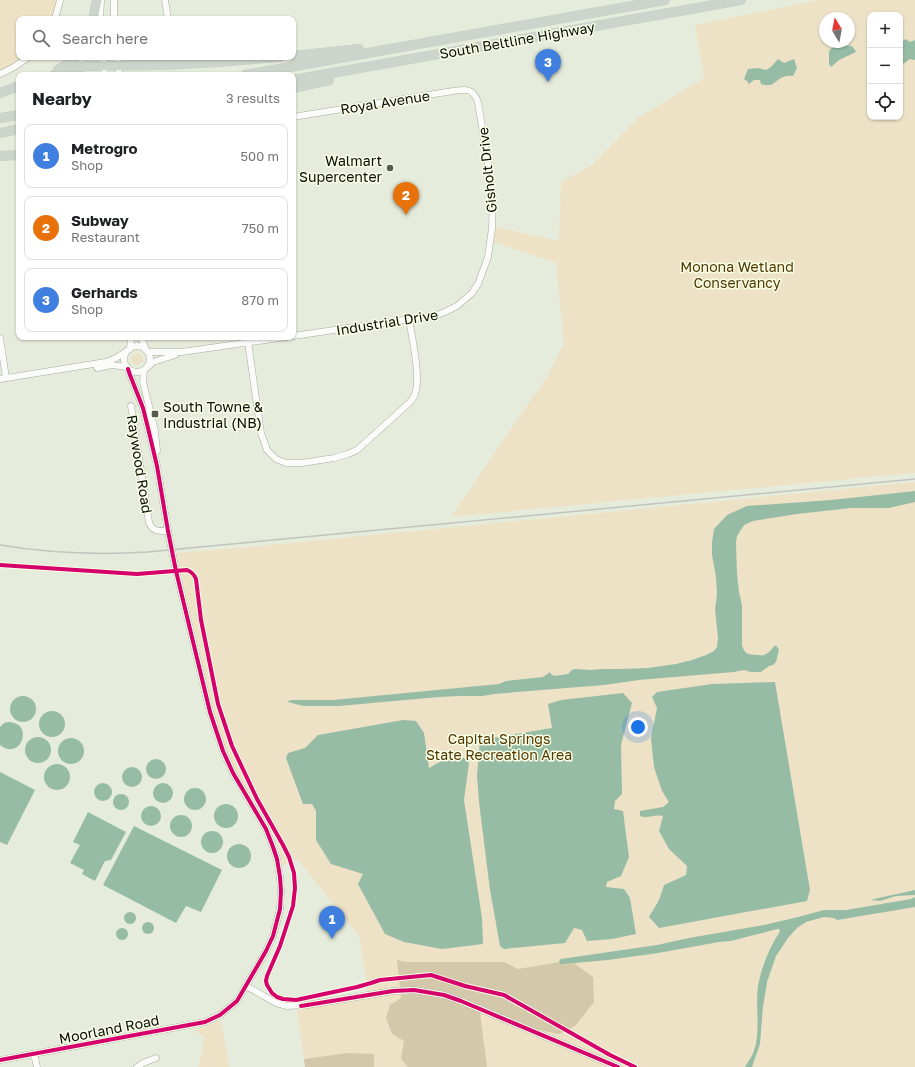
<!DOCTYPE html>
<meta charset="utf-8">
<style>
:root{--surface:#fff;--page:#f6f6f6;--text:#202124;--muted:#757577;--line:#e0e0e0;--accent:#d93025}
body{margin:0;font-family:"Golos Text",sans-serif;background:var(--page);color:var(--text)}
.controls{position:absolute;right:12px;top:12px;display:grid;overflow:hidden;border-radius:8px;box-shadow:0 1px 3px #0004}
.controls button{width:36px;height:36px;display:grid;place-items:center;padding:0;border:0;border-bottom:1px solid var(--line);background:var(--surface);color:var(--text);font:20px sans-serif}
.compass{position:absolute;left:819px;top:12px;width:36px;height:36px;border-radius:50%;background:var(--surface);box-shadow:0 1px 3px #0004;rotate:350deg}
.you{position:absolute;left:638px;top:727px;width:14px;height:14px;margin:-10px;border:3px solid #fff;border-radius:50%;background:#1a73e8;box-shadow:0 0 0 6px #1a73e833}
.badge{display:grid;place-items:center;width:26px;height:26px;border-radius:50%;background:var(--accent);color:#fff;font-size:13px;font-weight:700}
.pin{position:absolute;translate:-50% -33px;filter:drop-shadow(0 1px 2px #0008)}
.pin::after{content:'';position:absolute;top:21px;width:14px;height:12px;background:inherit;clip-path:polygon(0 0,100% 0,50% 100%)}
.list{margin:0;padding:0;list-style:none}
h2{display:flex;justify-content:space-between;align-items:center;height:52px;margin:0;padding:0 16px;font-size:17px}
h2 small{font-size:13px;font-weight:400;color:var(--muted)}
.list li{display:grid;grid-template-columns:26px 1fr auto;gap:12px;align-items:center;box-sizing:border-box;height:64px;margin:0 8px 8px;padding:0 8px;border:1px solid var(--line);border-radius:8px}
.list b{display:block;font-size:15px;white-space:nowrap}
.list p{margin:0;font-size:13px;white-space:nowrap;color:var(--muted)}
.list em{font-size:13px;font-style:normal;color:var(--muted)}
.icon{flex:none;width:22px;height:22px;fill:none;stroke:currentColor;stroke-width:2;stroke-linecap:round;stroke-linejoin:round}
.map{position:relative;flex:none;width:915px;height:1067px;overflow:hidden}
.search{position:absolute;background:var(--surface);box-shadow:0 1px 3px #0004;left:16px;top:16px;width:280px;height:44px;display:flex;align-items:center;gap:10px;box-sizing:border-box;padding:0 14px;border-radius:8px;color:var(--muted);font-size:15px}
.panel{position:absolute;background:var(--surface);box-shadow:0 1px 3px #0004;left:16px;top:72px;width:280px;height:268px;border-radius:8px}
.map>svg:first-child{display:block}
.green{fill:#ede2c6;fill-rule:evenodd}
.forest{fill:#d4c8aa}
.water{fill:#97bca6}
.lines{fill:none;stroke-linecap:round;stroke-linejoin:round}
.minor-casing{stroke:#a7ac9f;stroke-width:7}
.highway-casing{stroke:#caccc5;stroke-width:10}
.minor{stroke:#fbfcfa;stroke-width:6}
.highway{stroke:#ccd5cb;stroke-width:9}
.rail{stroke:#c2c4bf;stroke-width:1.5}
.cycleway-casing{stroke:#f7ffe6;stroke-width:6}
.cycleway{stroke:#d6006c;stroke-width:4}
.poi-dot{fill:#585b4f;stroke:#f7ffe6;stroke-width:1.5}
.labels{text-anchor:middle;dominant-baseline:central;stroke-width:3;stroke-linejoin:round;paint-order:stroke}
.street-label{font-size:14px;fill:#0b0d04;stroke:#f7ffe6}
.poi-label{font-size:14px;fill:#0b0d04;stroke:#f7ffe6;text-anchor:end}
.park-label{font-size:14px;fill:#533700;stroke:#f7ffe6}
</style>
<div class="map">
<svg width="915" height="1067" viewBox="0 0 915 1067">
<rect width="100%" height="100%" fill="#e6ecdb"/>
<g class="green">
<path d="M0 0H57L51 19H19V57H22L15 63 0 70Z"/>
<path d="M818 0H915V473L451 517 548 375 564 343 556 263 494 242 496 227 559 241 561 182 591 166 638 118 704 78 695 25ZM870 15H900V117H870ZM825 18H849V42H825Z"/>
<circle cx="137" cy="359" r="6"/>
<path d="M915 482V1067H305L297 1010 369 998 359 936 298 860 282 865 278 845 275 839 270 828 234 769 229 757 216 722 176 553 301 542Z"/>
<path d="M221 1020 229 1067H199L202 1054 204 1037 193 1029 208 1026Z"/>
</g>
<g class="forest">
<path d="M397 960 406 962H504L518 969 559 962 560 964H563L574 963 593 977 594 1002 575 1026 559 1034 535 1029 479 1005 487 1067H408L401 1059 404 1041 392 1034 386 1018 390 1005 401 998Z"/>
<path d="M348 1053 374 1054V1067H305L304 1059Z"/>
</g>
<g class="water">
<path d="M906 39 910 42 915 40V60L910 59 900 66V42Z"/>
<path d="M839 45 852 46 855 50 856 52 839 60 831 67 829 64V51L834 46Z"/>
<path d="M778 59 784 63 794 59 797 68 793 76C776 73 777 90 761 84L760 80H754L749 84 747 81 744 79 748 69 758 68 766 70 771 67Z"/>
<path d="M915 491V502L889 508H851L797 514 753 521 744 525 737 536 736 543 737 574 739 592 742 605V645C745 655 748 654 757 655 761 655 763 656 766 654 771 652 772 647 776 645L779 650 776 662 773 665 769 666 761 672H751L744 670 734 672 639 680 604 685 494 694 483 696H459L439 697 339 706H303L288 702V701L292 700H333L499 684 506 681 543 677 550 672 551 674 554 676 568 674 572 670 575 669 591 670 603 669H620L648 668 676 664 692 660 706 655 714 651 717 647 718 638 715 610 717 593 716 577 712 555V542L714 529 727 515 747 506 831 500Z"/>
<path d="M775 682 810 890 807 901 659 928 649 917 659 900 664 885 686 875 687 866 669 849 659 831 663 816C655 814 647 819 640 816V811L663 807 669 802 662 791 654 767 651 739 657 708 652 697 657 692 712 684Z"/>
<path d="M623 693 632 703 621 745 622 794 615 801 614 809 623 811 629 857 621 876 607 882 606 887 624 889 630 898 636 934 612 939 587 941 582 930 574 928 565 943 504 949 500 946 490 890 479 802 477 776 480 740 552 728 548 704 561 700Z"/>
<circle cx="23" cy="709" r="13"/>
<circle cx="52" cy="724" r="13"/>
<path d="M403 720 416 721 424 733 429 768 445 759 464 758 469 763 464 800 482 918 483 944 442 949 404 942 385 934 358 884 363 874 331 864 316 840V811L312 804H303L286 758 288 753 305 748 318 735Z"/>
<path d="M8 722C35 722 21 762 0 745V727L4 723Z"/>
<circle cx="38" cy="750" r="13"/>
<circle cx="71" cy="751" r="13"/>
<circle cx="156" cy="769" r="10"/>
<circle cx="57" cy="777" r="13"/>
<circle cx="132" cy="777" r="10"/>
<path d="M0 772 35 790 7 845 0 842Z"/>
<circle cx="163" cy="793" r="10"/>
<circle cx="103" cy="792" r="9"/>
<circle cx="195" cy="799" r="11"/>
<circle cx="121" cy="802" r="8"/>
<circle cx="226" cy="816" r="12"/>
<circle cx="151" cy="816" r="10"/>
<path d="M88 812 126 832 111 860 105 861 95 881 82 874 84 870 70 863 80 845 73 842Z"/>
<circle cx="181" cy="826" r="11"/>
<path d="M134 826 222 870 201 912 186 906 176 923 103 885Z"/>
<circle cx="212" cy="842" r="11"/>
<circle cx="239" cy="856" r="12"/>
<path d="M915 890V895L896 896 880 901 871 900 874 899Z"/>
<path d="M915 897V907L837 920 834 918 824 917 806 922 797 928 788 938 776 956 767 982 766 989 763 1006 760 1044 752 1067H745C748 1062 752 1056 754 1051 761 1030 755 1007 758 986 762 965 769 949 780 931L779 929H777L731 941 719 942 658 953 608 960 563 964H560L559 961 561 959 657 945 689 938 764 925 798 917 824 910H846L911 899Z"/>
<circle cx="130" cy="918" r="6"/>
<circle cx="148" cy="928" r="6"/>
<circle cx="122" cy="934" r="6"/>
</g>
<g class="lines">
<defs>
<g id="minor">
<path d="M165 0 168 19"/>
<path d="M55 19 60 0"/>
<path d="M100 19 101 0"/>
<path d="M114 19V0"/>
<path d="M103 57 105 75"/>
<path d="M118 57 119 75"/>
<path d="M173 57V58"/>
<path d="M0 74 14 67 29 57"/>
<path d="M293 117 453 91C466 89 473 88 478 102L489 170 493 197 492 228 488 257 478 284 472 293 457 306 447 311 437 315 293 336"/>
<path d="M141 337 146 350"/>
<path d="M0 338 6 378"/>
<path d="M248 342 261 433 267 450 276 459 286 463H302L334 458 348 454 357 450 408 404C411 401 414 398 415 394 421 377 412 338 409 319"/>
<circle cx="137" cy="359" r="13"/>
<path d="M130 349 131 337"/>
<path d="M148 352H182L286 337"/>
<path d="M148 367 153 362 175 355"/>
<path d="M97 368 112 365 127 367"/>
<path d="M144 370 143 382 155 431 157 451"/>
<path d="M0 379 106 362 116 358 127 351"/>
<path d="M131 406 149 522C152 532 160 531 168 531"/>
<path d="M246 986 276 1003 287 1006 307 1005 393 991 414 990 444 995 461 1001 618 1067"/>
<path d="M34 1054 37 1067"/>
<path d="M0 1060 205 1022 220 1015 237 1001 266 951 273 936 280 909 281 891 280 877 277 859 273 847 266 829 233 773 223 751 210 712 176 571 168 531 157 466 148 428 143 408 130 375 128 369"/>
<path d="M137 1067 143 1063 156 1058"/>
</g>
<g id="highway">
<path d="M93 19 97 0"/>
<path d="M293 56 359 49"/>
<path d="M123 57 143 62"/>
<path d="M58 70 72 61 76 57"/>
<path d="M54 75 76 68 86 66 164 65 218 62 280 57"/>
<path d="M245 75 665 0"/>
<path d="M293 80 741 0"/>
<path d="M293 88 329 80"/>
<path d="M0 93 19 86"/>
<path d="M0 118 19 115"/>
<path d="M0 133 19 129"/>
<path d="M0 156 19 155"/>
</g>
</defs>
<use href="#minor" class="minor-casing"/>
<use href="#highway" class="highway-casing"/>
<use href="#minor" class="minor"/>
<use href="#highway" class="highway"/>
<path class="rail" d="M0 545C48 553 99 555 147 552L915 479"/>
<defs>
<g id="cycleway">
<path d="M0 565 137 574 187 570C192 572 194 574 196 579L201 620 218 704 232 746 257 799 283 845 289 857 294 873 295 888 293 906 280 946 267 976 266 981 267 985 272 993 277 997 283 999 296 1000 357 987 371 983 380 980 431 975 465 986 504 995 610 1055 635 1067"/>
<path d="M301 1006 393 991 414 990 444 995 461 1001 618 1067"/>
<path d="M0 1060 205 1022 220 1015 237 1001 266 951 273 936 280 909 281 891 280 877 277 859 273 847 266 829 233 773 223 751 210 712 176 571 168 531 157 466 148 428 143 408 130 375 128 369"/>
</g>
</defs>
<use href="#cycleway" class="cycleway-casing"/>
<use href="#cycleway" class="cycleway"/>
</g>
<g class="poi-dot">
<circle cx="390" cy="168" r="4"/>
<rect x="151" y="410" width="8" height="8" rx="2"/>
</g>
<g class="labels">
<g class="street-label">
<text transform="translate(517 40) rotate(-10)">South Beltline Highway</text>
<text transform="translate(385 102) rotate(-9)">Royal Avenue</text>
<text transform="translate(487 170) rotate(-96)">Gisholt Drive</text>
<text transform="translate(387 322) rotate(-9)">Industrial Drive</text>
<text transform="translate(140 464) rotate(81)">Raywood Road</text>
<text transform="translate(109 1029) rotate(-11)">Moorland Road</text>
</g>
<g class="poi-label">
<text x="382" y="160">Walmart<tspan x="382" dy="16">Supercenter</tspan></text>
<text x="163" y="406" text-anchor="start">South Towne &amp;<tspan x="163" dy="16">Industrial (NB)</tspan></text>
</g>
<g class="park-label">
<text x="737" y="266">Monona Wetland<tspan x="737" dy="16">Conservancy</tspan></text>
<text x="499" y="738">Capital Springs<tspan x="499" dy="16">State Recreation Area</tspan></text>
</g>
</g>
</svg>
<div class="controls">
<button>+</button>
<button>−</button>
<button><svg class="icon" aria-label="locate" viewBox="0 0 24 24"><circle cx="12" cy="12" r="6"/><path d="M12 2v4M12 18v4M2 12h4M18 12h4"/></svg></button>
</div>
<svg class="compass" viewBox="-18 -18 36 36"><path d="M0-13l5 13h-10z" fill="#e53935"/><path d="M0 13l5-13h-10z" fill="#757577"/></svg>
<div class="you"></div>
<div class="pin badge" style="left:332px;top:939px;background:#3f7fe0">1</div>
<div class="pin badge" style="left:406px;top:215px;background:#e8710a">2</div>
<div class="pin badge" style="left:548px;top:82px;background:#3f7fe0">3</div>
<div class="search"><svg class="icon" aria-label="search" viewBox="0 0 24 24"><circle cx="10" cy="10" r="6"/><path d="M15 15l6 6"/></svg>Search here</div>
<section class="panel">
<h2>Nearby<small>3 results</small></h2>
<ul class="list">
<li><span class="badge" style="background:#3f7fe0">1</span><div><b>Metrogro</b><p>Shop</p></div><em>500 m</em></li>
<li><span class="badge" style="background:#e8710a">2</span><div><b>Subway</b><p>Restaurant</p></div><em>750 m</em></li>
<li><span class="badge" style="background:#3f7fe0">3</span><div><b>Gerhards</b><p>Shop</p></div><em>870 m</em></li>
</ul>
</section>
</div>
